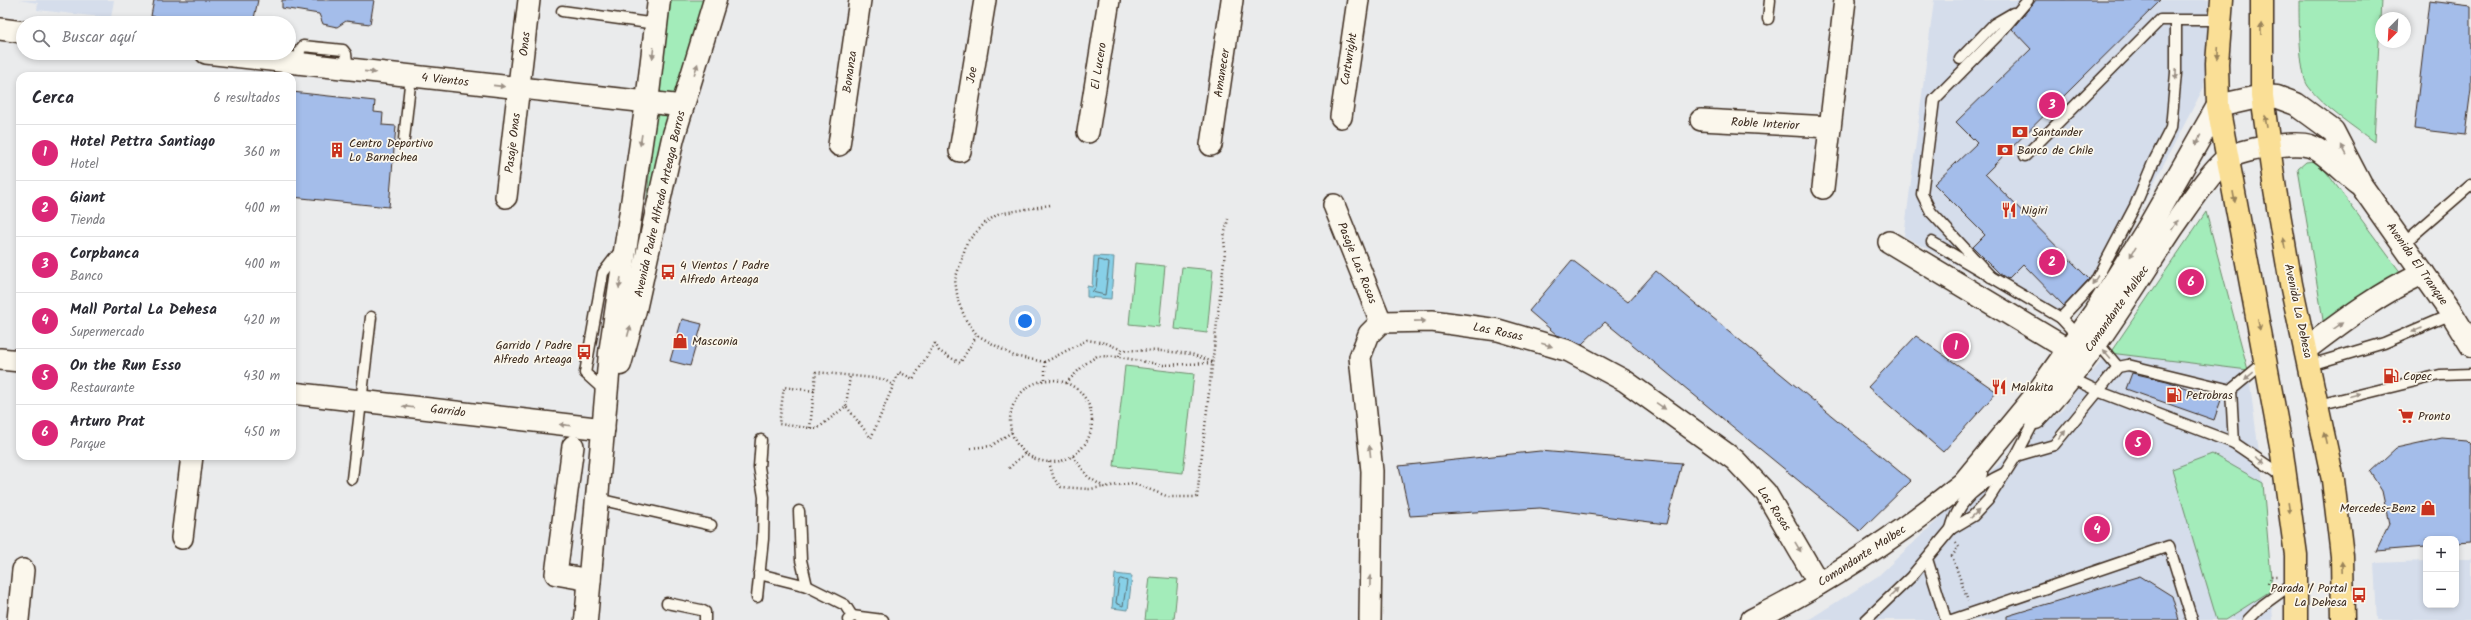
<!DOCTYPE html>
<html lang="es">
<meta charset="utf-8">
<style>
:root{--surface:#fff;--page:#f7f7f7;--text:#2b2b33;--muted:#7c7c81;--line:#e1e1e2;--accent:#db2777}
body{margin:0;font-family:Kalam,sans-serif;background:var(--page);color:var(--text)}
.controls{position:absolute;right:12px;bottom:12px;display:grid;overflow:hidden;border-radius:8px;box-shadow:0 2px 6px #0003}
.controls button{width:36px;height:36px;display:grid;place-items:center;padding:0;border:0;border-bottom:1px solid var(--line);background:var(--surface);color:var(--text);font:20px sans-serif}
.compass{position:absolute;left:2375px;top:12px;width:36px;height:36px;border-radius:50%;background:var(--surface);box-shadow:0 2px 6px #0003;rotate:204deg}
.you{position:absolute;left:1025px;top:321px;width:14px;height:14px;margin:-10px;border:3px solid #fff;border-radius:50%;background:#1a73e8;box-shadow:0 0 0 6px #1a73e833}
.badge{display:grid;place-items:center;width:26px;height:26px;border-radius:50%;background:var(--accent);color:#fff;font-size:13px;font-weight:700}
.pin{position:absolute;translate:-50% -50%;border:2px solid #fff;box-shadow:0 1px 4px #0006}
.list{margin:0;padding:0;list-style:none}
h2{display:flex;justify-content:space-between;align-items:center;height:52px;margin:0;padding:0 16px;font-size:17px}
h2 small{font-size:13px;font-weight:400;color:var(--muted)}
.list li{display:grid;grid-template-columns:26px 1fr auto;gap:12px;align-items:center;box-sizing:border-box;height:56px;padding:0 16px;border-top:1px solid var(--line)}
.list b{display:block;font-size:15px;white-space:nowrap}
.list p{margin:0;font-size:13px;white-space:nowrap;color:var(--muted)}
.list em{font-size:13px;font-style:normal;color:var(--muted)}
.icon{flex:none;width:22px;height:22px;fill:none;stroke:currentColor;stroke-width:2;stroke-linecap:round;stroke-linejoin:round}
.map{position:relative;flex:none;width:2471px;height:620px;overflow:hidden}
.search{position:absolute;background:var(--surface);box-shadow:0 2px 6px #0003;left:16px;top:16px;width:280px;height:44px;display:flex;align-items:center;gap:10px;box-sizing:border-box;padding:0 14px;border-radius:22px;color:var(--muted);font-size:15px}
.panel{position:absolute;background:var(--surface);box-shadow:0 2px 6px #0003;left:16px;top:72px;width:280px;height:388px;border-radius:12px}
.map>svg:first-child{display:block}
.built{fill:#d5ddeb}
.green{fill:#a3ecba;stroke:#6f8b6c}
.water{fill:#87d0e8;stroke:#698e97}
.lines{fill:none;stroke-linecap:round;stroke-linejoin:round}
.shore{stroke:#596c6f;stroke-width:1}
.building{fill:#a4bdea;stroke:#3b2a1e}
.service-casing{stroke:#3b2a1e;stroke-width:13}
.minor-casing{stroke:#3b2a1e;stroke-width:24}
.tertiary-casing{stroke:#3b2a1e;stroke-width:25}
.secondary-casing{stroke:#3b2a1e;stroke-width:25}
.primary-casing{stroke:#3b2a1e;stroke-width:25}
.path{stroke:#3b2a1e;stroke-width:2.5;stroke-dasharray:1 3;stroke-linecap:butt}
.service{stroke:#fbf7ec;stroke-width:10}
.minor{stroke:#fbf7ec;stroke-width:21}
.tertiary{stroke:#fbf7ec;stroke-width:22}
.secondary{stroke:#fbf7ec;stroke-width:22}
.primary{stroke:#fadf96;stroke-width:22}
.oneway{fill:#9a845a}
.oneway2{fill:#9b9085}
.labels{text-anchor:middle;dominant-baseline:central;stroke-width:3.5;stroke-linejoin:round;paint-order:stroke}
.street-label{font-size:12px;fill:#3b2a1e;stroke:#fbf7ec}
.poi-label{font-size:12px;fill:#3b2a1e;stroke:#fbf7ec;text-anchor:start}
</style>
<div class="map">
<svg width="2471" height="620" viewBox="0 0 2471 620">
<rect width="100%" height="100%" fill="#eaebec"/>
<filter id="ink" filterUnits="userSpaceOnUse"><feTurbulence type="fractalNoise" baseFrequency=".025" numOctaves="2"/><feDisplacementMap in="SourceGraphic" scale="8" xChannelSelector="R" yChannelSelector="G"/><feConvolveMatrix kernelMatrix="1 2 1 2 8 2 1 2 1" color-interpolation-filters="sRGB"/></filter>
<g filter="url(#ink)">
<g class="built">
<path d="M19 0H114L111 18 37 10 38 3Z"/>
<path d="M1934 0H2209L2204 87 2104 278 2064 324 1904 236Z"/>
<path d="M2110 353 2248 370 2263 483 2273 620H1808L1878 576 1977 483 2062 410 2077 388Z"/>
<path d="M2456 559H2471V620H2377L2374 563 2426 561V605H2456Z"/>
</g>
<g class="green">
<path d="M667 0H705L643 239 665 12Z"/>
<path d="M2299 0H2381L2374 142C2353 126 2323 107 2308 86 2299 74 2299 16 2299 0Z"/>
<path d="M2315 161 2327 173 2401 273 2324 326 2298 169 2306 162Z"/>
<path d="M2206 212 2248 370 2110 353Z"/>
<path d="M1135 263 1165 266 1159 327 1129 324Z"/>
<path d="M1182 267 1213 270 1207 333 1175 329Z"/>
<path d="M1125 366 1194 374 1183 473 1114 466Z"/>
<path d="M2212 454 2263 483 2272 590 2225 620H2217L2172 469Z"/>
<path d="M1150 577 1178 579 1174 620H1145Z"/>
</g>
<g class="water">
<path d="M1094 256 1114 257 1111 299 1087 297V286L1092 287Z"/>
<path d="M1115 574 1132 576 1128 610 1112 608Z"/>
</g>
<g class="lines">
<g class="shore">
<path d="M1099 260 1109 263 1105 295 1092 292 1096 287Z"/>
<path d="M1121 579 1127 581 1123 606 1116 603 1119 580Z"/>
</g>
</g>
<g class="building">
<path d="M154 0H258L253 23H188L151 16Z"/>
<path d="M282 0H374L370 24 346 21 337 27 323 24 319 14 282 8Z"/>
<path d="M2036 0H2161L1985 174 2089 279 2064 306 2023 264 2008 279 2000 274 1973 247 1985 235 1934 184 1977 143 1956 122 2031 49 2012 29Z"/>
<path d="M2429 1 2471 6V89L2465 135 2414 129Z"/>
<path d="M292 92 375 101 374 112 383 113 382 125 396 126 389 207 292 197Z"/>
<path d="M1572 260 1628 302 1656 271 1911 481 1860 531 1605 322 1582 344 1557 335 1529 311Z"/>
<path d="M682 319 702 324 690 366 670 361Z"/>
<path d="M1916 336 1997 392 1943 452 1868 387Z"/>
<path d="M2132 373 2167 381 2221 400 2214 420 2126 389Z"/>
<path d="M2442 438 2466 440 2471 445V543L2456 544V539H2426V547L2376 551 2389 524 2382 491 2370 472 2396 448Z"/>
<path d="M1540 451 1682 463 1666 524 1540 508 1410 516 1399 466Z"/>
<path d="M2140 576 2172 596 2179 620H2007V616Z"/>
</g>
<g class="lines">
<defs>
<g id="service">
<path d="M562 11 656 24"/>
<path d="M1768 19 1770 0"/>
<path d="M1960 59 1994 24 2013 13"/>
<path d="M299 64 300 50 303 46 343 50 346 54 348 69"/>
<path d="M404 139 411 76"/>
<path d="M2025 156 2160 20H2220"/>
<path d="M1932 242 2061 318 2072 330 2076 339"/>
<path d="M2403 244 2471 185"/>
<path d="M1991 277 1931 212 1922 194 1934 100 1998 35 2028 0"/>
<path d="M2061 318 2095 282 2135 206 2153 163 2171 128 2176 73V21"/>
<path d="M2096 341 2118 367"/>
<path d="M2310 365 2384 343 2452 314"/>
<path d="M2069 377 2100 392 2234 443 2284 477"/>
<path d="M2231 390 2234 443"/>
<path d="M2231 390 2266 361"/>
<path d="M606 392 585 373 603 273 620 251"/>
<path d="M2318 405 2440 375 2471 374"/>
<path d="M2016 456 2054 445 2118 367 2128 365 2231 390"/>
<path d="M352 479 371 317"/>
<path d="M598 499 711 525"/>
<path d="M799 511 801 560 807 586"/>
<path d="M1951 529C1958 500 1979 485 2005 473"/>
<path d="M1927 559 1946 620"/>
<path d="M759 574 807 586 845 605 852 616 848 620"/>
<path d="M757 597 763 539 764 497 759 467 761 440"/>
<path d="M667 603 701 610 705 612V620"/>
<path d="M852 616 883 620"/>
<path d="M1866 620 1911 577 1951 529 1973 516 1988 500 2016 456 2037 416"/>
<path d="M1952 620 2169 546 2192 620"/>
<path d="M2248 620 2263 605 2296 581"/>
</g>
<g id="minor">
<path d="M0 29 23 32"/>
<path d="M206 53 683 106"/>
<path d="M1341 117 1358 0"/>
<path d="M1701 120 1830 127"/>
<path d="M1088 132 1109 0"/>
<path d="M839 145 860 0"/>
<path d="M1211 145 1232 0"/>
<path d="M960 151 985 0"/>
<path d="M1823 188 1845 0"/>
<path d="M506 197 529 0"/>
<path d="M1334 205 1381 322"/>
<path d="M1889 242 2069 350"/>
<path d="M0 359 20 361"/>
<path d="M292 393 604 429"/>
<path d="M573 446 556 574 590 580"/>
<path d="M182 538 192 456"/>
<path d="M18 620 23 570"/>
<path d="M1370 620 1372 471 1360 357 1369 334 1381 322 1432 321 1498 330 1569 351 1625 381 1735 460 1766 493 1819 584"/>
</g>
<g id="tertiary">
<path d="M2306 349C2343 321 2381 292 2423 273"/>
<path d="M2035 418C2088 364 2131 290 2173 227 2184 212 2214 166 2228 158 2244 149 2293 141 2310 146 2323 150 2346 174 2358 183"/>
<path d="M1965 481 2036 395 2095 312 2147 230 2218 106 2262 96 2277 97 2296 104 2333 131 2361 185 2452 314 2471 345"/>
<path d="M1752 620C1833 580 1906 530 1976 473"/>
</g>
<g id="secondary">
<path d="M620 364 635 310 673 138 715 0"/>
<path d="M586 620 610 353 647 102 659 0"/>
</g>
<g id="primary">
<path d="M2222 0 2217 63 2218 106 2281 446 2296 555V620"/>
<path d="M2262 0V96L2275 190 2291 284 2333 480 2342 556 2343 620"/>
</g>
</defs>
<use href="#service" class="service-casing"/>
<use href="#minor" class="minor-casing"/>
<use href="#tertiary" class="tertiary-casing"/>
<use href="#secondary" class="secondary-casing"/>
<use href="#primary" class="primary-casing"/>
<g class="path">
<path d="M1050 205 998 214 985 223 967 242 955 280 958 301 966 320 977 335 1014 356 1045 362 1087 340 1106 343 1122 350 1162 351 1191 354 1213 362"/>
<path d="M935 343 939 351 960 363 977 335"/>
<path d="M1119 357 1122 350"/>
<path d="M1045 362V381"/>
<circle cx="1051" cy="421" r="41"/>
<path d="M1066 383 1085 364 1097 356 1119 357 1163 365 1212 363"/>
<path d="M814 391 784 387 779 424 817 429 846 406 871 438 899 372 913 379 935 343"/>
<path d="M846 406 850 376"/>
<path d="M810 428 816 372 883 379 893 385"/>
<path d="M971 448 991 446 1012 432"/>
<path d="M1073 456 1088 477 1104 487 1133 483 1169 497H1197L1225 252 1224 237 1228 219"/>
<path d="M1049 462 1054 479 1061 487 1089 489 1104 487"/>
<path d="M1009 468 1026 452"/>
<path d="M1956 543 1959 547 1952 556 1968 601"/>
<path d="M2268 583 2271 576H2278"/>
</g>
<use href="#service" class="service"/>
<use href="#minor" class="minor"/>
<use href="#tertiary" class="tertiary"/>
<use href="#secondary" class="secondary"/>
<use href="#primary" class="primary"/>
</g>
<defs><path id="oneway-solid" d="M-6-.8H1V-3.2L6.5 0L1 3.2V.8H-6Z"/></defs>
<g class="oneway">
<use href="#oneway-solid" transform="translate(2261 29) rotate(-89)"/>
<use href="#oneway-solid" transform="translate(2218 53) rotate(93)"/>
<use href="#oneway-solid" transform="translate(2266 121) rotate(-100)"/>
<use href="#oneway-solid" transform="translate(2234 197) rotate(80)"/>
<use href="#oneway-solid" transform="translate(2284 243) rotate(-100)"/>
<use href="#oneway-solid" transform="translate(2259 325) rotate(78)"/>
<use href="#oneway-solid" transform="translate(2325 438) rotate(-103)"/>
<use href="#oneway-solid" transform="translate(2289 508) rotate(82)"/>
<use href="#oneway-solid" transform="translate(2342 567) rotate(-92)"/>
</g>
<g class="oneway2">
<use href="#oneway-solid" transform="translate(653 53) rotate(97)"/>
<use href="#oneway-solid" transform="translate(696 69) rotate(-72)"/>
<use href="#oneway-solid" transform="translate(370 72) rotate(6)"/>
<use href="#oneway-solid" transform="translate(2176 74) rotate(93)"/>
<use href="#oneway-solid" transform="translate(499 86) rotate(6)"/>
<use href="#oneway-solid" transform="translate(641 140) rotate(99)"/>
<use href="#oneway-solid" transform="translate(2198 140) rotate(117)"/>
<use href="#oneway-solid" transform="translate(2344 150) rotate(-119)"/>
<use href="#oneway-solid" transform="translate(2175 225) rotate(-56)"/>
<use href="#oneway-solid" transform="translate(2133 252) rotate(121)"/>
<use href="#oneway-solid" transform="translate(2095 280) rotate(123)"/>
<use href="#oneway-solid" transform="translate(620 283) rotate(99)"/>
<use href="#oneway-solid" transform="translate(1420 321) rotate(-1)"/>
<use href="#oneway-solid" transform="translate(2338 326) rotate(-34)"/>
<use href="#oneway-solid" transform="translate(2417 330) rotate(158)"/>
<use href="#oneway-solid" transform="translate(629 331) rotate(-75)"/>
<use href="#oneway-solid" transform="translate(1547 345) rotate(17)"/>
<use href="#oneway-solid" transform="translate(2107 354) rotate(-130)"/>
<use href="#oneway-solid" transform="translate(2249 376) rotate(141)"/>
<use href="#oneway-solid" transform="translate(2355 395) rotate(-15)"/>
<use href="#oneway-solid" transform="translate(1661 406) rotate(34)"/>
<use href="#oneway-solid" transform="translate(408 407) rotate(-173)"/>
<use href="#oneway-solid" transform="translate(565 425) rotate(-173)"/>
<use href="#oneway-solid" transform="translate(2062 435) rotate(-50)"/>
<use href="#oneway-solid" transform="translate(1370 451) rotate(-96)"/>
<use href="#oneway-solid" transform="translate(2260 460) rotate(34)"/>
<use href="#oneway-solid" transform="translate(1975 514) rotate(-43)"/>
<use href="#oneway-solid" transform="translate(1798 547) rotate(59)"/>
<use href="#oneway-solid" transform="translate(1370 581) rotate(-89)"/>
<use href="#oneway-solid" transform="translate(1894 593) rotate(-44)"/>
</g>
</g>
<defs>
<symbol id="bank-bare" viewBox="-9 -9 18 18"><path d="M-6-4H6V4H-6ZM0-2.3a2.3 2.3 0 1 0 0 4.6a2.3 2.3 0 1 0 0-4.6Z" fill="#c8321e" stroke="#fbf7ec" stroke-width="2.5" paint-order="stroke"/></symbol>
<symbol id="building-bare" viewBox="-9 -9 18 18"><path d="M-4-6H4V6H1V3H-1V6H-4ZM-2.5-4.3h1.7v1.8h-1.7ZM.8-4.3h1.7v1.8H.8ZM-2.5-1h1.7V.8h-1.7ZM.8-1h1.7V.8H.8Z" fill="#c8321e" stroke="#fbf7ec" stroke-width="2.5" paint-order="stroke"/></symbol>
<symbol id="restaurant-bare" viewBox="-9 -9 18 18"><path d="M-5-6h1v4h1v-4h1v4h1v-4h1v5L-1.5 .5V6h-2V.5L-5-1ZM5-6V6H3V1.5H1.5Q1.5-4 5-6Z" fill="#c8321e" stroke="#fbf7ec" stroke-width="2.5" paint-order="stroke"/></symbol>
<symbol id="bus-bare" viewBox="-9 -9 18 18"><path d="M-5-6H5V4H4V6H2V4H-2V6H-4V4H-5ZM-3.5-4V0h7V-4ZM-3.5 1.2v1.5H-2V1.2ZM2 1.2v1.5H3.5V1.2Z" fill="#c8321e" stroke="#fbf7ec" stroke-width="2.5" paint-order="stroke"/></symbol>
<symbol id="shop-bare" viewBox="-9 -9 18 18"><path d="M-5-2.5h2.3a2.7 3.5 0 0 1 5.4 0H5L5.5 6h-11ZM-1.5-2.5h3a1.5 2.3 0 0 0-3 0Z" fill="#c8321e" stroke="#fbf7ec" stroke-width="2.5" paint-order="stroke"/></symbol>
<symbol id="fuel-bare" viewBox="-9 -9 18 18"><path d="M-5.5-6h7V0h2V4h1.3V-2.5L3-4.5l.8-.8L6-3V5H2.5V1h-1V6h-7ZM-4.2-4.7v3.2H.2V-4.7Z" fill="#c8321e" stroke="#fbf7ec" stroke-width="2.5" paint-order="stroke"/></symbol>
<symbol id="supermarket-bare" viewBox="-9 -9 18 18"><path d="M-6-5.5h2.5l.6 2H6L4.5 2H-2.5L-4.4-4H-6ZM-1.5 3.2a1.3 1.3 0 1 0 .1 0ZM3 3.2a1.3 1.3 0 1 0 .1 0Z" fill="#c8321e" stroke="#fbf7ec" stroke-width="2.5" paint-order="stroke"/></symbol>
</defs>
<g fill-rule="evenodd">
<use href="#bank-bare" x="2009" y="121" width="22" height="22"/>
<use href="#building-bare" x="326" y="139" width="22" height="22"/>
<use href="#bank-bare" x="1994" y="139" width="22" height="22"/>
<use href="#restaurant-bare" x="1998" y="199" width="22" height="22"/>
<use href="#bus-bare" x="657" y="261" width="22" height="22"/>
<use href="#shop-bare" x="669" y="330" width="22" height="22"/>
<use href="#bus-bare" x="573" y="341" width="22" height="22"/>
<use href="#fuel-bare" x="2380" y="365" width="22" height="22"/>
<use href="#restaurant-bare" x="1988" y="376" width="22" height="22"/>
<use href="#fuel-bare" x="2163" y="384" width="22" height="22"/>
<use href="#supermarket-bare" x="2395" y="405" width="22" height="22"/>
<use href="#shop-bare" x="2417" y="497" width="22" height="22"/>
<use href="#bus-bare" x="2348" y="584" width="22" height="22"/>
</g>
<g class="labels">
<g class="street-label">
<text transform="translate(525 44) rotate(-84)">Onas</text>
<text transform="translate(1349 59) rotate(-81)">Cartwright</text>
<text transform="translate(1099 66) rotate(-81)">El Lucero</text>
<text transform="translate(850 72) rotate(-82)">Bonanza</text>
<text transform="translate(1222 73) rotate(-81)">Amanecer</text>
<text transform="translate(972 75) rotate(-80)">Joe</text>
<text transform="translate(445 80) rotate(6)">4 Vientos</text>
<text transform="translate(1765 124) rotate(3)">Roble Interior</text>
<text transform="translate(513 143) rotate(-83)">Pasaje Onas</text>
<text transform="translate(660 204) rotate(-77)">Avenida Padre Alfredo Arteaga Barros</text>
<text transform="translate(1357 263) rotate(68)">Pasaje Las Rosas</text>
<text transform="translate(2417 264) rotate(55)">Avenida El Tranque</text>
<text transform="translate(2117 309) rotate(-55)">Comandante Malbec</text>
<text transform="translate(2298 311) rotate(78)">Avenida La Dehesa</text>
<text transform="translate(1498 332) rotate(12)">Las Rosas</text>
<text transform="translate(448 411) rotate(7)">Garrido</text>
<text transform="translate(1774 509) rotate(56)">Las Rosas</text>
<text transform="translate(1862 556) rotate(-33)">Comandante Malbec</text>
</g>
<g class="poi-label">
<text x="2032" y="132">Santander</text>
<text x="349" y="143">Centro Deportivo<tspan x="349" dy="14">Lo Barnechea</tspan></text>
<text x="2017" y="150">Banco de Chile</text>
<text x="2021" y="210">Nigiri</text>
<text x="680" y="265">4 Vientos / Padre<tspan x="680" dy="14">Alfredo Arteaga</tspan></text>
<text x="692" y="341">Masconia</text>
<text x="572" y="345" text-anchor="end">Garrido / Padre<tspan x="572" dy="14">Alfredo Arteaga</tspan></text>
<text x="2403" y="376">Copec</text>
<text x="2011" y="387">Malakita</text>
<text x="2186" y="395">Petrobras</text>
<text x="2418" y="416">Pronto</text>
<text x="2416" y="508" text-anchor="end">Mercedes-Benz</text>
<text x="2347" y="588" text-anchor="end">Parada / Portal<tspan x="2347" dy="14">La Dehesa</tspan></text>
</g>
</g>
</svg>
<div class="controls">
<button>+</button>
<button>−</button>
</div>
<svg class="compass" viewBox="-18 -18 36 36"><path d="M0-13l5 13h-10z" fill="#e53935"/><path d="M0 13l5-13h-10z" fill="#7c7c81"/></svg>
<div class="you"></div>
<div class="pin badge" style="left:1956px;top:346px">1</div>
<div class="pin badge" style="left:2052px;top:262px">2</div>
<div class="pin badge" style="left:2052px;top:105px">3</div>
<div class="pin badge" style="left:2097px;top:529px">4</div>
<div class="pin badge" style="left:2138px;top:443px">5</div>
<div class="pin badge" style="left:2191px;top:282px">6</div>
<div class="search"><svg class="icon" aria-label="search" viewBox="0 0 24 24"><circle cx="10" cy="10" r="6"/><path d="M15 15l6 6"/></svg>Buscar aquí</div>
<section class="panel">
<h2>Cerca<small>6 resultados</small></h2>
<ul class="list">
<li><span class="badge">1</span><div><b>Hotel Pettra Santiago</b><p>Hotel</p></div><em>360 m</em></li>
<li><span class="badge">2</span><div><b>Giant</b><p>Tienda</p></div><em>400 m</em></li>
<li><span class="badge">3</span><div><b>Corpbanca</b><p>Banco</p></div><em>400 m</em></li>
<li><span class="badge">4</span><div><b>Mall Portal La Dehesa</b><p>Supermercado</p></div><em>420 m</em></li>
<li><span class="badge">5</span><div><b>On the Run Esso</b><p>Restaurante</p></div><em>430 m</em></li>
<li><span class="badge">6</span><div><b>Arturo Prat</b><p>Parque</p></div><em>450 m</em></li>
</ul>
</section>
</div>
